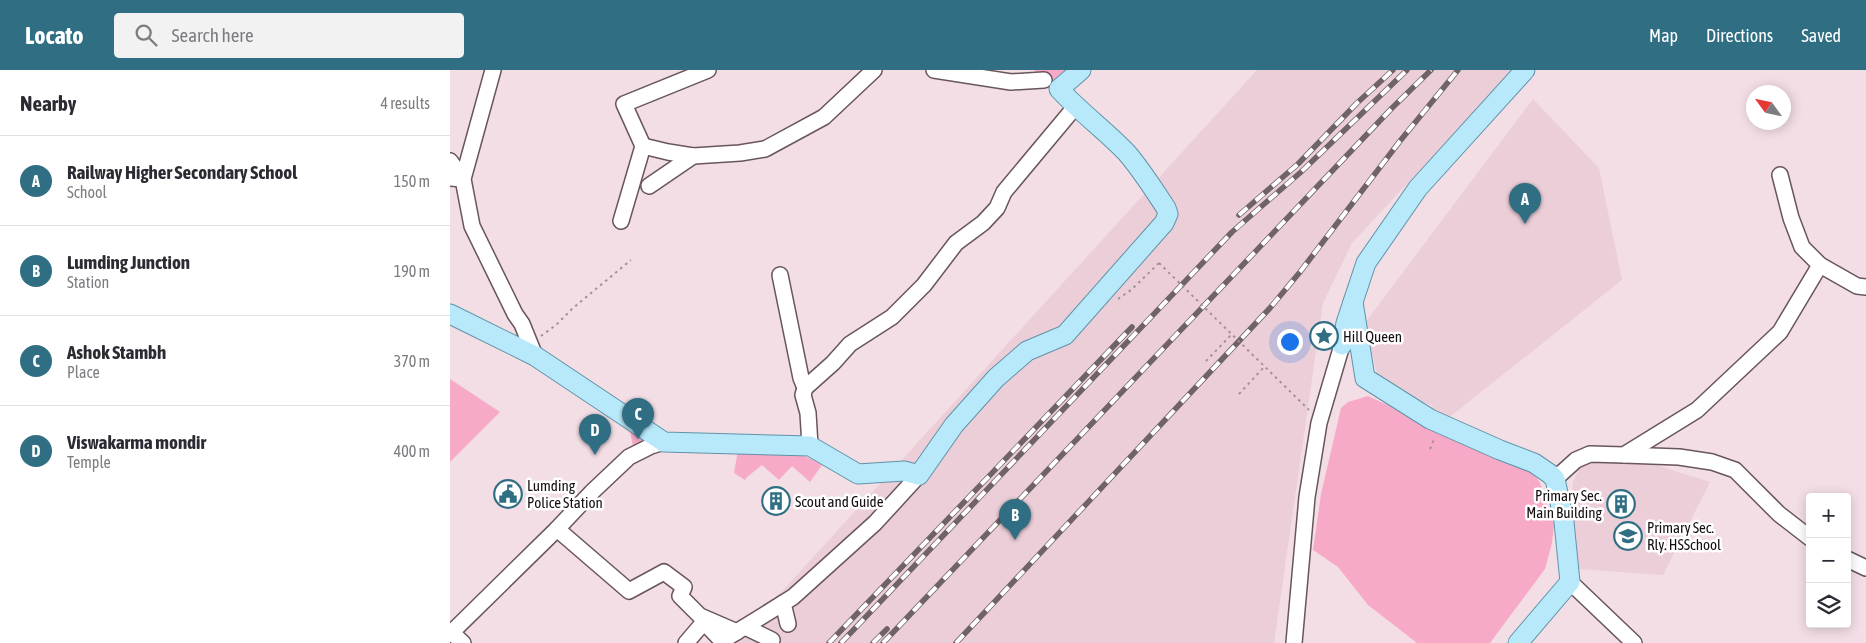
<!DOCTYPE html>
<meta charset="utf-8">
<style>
:root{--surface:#fff;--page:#f2f2f3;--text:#2b2b33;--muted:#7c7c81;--line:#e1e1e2;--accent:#2f6e83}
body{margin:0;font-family:"Asap Condensed",sans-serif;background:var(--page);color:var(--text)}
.controls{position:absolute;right:15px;bottom:15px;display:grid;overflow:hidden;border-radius:5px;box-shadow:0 2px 12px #0003}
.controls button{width:45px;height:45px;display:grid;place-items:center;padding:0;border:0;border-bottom:1px solid var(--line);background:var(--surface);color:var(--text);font:25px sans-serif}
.compass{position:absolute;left:1296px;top:15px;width:45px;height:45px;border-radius:50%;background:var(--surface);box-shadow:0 2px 12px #0003;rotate:303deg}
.you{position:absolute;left:839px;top:271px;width:18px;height:18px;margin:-12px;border:4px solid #fff;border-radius:50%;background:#1a73e8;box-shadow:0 0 0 8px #1a73e833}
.badge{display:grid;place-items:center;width:32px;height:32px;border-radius:50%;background:var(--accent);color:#fff;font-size:16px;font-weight:700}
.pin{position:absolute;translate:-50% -41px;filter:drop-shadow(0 1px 2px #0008)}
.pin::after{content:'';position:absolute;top:26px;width:18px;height:15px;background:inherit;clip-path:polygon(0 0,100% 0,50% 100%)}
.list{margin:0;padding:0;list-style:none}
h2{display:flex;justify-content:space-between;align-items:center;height:65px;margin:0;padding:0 20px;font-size:21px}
h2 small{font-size:16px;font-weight:400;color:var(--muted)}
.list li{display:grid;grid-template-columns:32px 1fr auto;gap:15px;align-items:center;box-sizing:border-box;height:90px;padding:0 20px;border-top:1px solid var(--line)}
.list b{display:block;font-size:19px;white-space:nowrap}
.list p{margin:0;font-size:16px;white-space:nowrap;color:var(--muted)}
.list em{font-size:16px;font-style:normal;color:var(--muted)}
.icon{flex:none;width:28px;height:28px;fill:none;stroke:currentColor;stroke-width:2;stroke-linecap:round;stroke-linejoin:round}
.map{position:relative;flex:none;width:1416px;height:573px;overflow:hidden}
header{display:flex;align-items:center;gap:30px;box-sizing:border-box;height:70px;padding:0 25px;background:var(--accent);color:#fff}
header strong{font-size:24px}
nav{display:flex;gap:28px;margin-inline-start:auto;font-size:18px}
.search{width:350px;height:45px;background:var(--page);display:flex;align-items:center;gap:12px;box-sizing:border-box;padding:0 18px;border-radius:5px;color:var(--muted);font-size:19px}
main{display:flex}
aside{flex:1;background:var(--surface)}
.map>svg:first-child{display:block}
.built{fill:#ecced8}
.green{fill:#f7aac7}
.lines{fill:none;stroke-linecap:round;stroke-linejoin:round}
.minor-casing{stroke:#68565c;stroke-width:18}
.major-casing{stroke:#6093a7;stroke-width:21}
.path{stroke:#a09196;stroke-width:2;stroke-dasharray:2.5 4;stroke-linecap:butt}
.minor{stroke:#fff;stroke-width:15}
.major{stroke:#b8e9fb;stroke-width:19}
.rail-casing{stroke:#6f6367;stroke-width:5.5}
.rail{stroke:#fff;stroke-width:4;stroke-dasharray:11;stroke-linecap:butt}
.path-bridge{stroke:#a09196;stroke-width:2;stroke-dasharray:2.5 4;stroke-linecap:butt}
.labels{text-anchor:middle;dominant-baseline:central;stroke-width:5;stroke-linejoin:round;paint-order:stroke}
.poi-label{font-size:15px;fill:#150e11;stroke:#fff;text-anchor:start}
</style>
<header>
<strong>Locato</strong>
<div class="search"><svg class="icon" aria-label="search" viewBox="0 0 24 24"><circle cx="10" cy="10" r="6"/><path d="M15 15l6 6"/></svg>Search here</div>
<nav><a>Map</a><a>Directions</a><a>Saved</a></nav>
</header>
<main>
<aside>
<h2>Nearby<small>4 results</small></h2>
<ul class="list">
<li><span class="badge">A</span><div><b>Railway Higher Secondary School</b><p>School</p></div><em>150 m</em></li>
<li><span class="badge">B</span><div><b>Lumding Junction</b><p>Station</p></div><em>190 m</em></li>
<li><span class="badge">C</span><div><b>Ashok Stambh</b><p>Place</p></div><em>370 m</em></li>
<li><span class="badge">D</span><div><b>Viswakarma mondir</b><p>Temple</p></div><em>400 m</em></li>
</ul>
</aside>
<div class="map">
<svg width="1416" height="573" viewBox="0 0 1416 573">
<rect width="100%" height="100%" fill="#f3dee5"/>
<g class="built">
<path d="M807 0H1063L902 173 873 233 824 573H285Z"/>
<path d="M1083 29 1149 98 1172 210 996 350 981 335 943 320 927 304 915 253Z"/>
<path d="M1174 385 1260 412 1213 505 1128 499 1121 434 1123 412 1131 395 1144 389Z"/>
</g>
<g class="green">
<path d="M584 0H631L609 19 590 7Z"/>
<path d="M0 309 50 342 0 392Z"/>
<path d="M918 326 1077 399 1086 407 1090 413 1104 455 1102 473 1095 499 1040 573H967L918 535 888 497 863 480 871 424 891 338 898 332Z"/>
<path d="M179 357 202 370 184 381Z"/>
<path d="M288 380C323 380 341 376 372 395L360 412 342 396 329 410 312 395 297 407 295 410 284 403Z"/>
</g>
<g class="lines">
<defs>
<g id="minor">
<path d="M43 0 13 109 22 156 65 244 72 254 85 286"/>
<path d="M484 0 561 12 594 10"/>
<path d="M193 76 218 82 243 86 290 83 315 79 374 47 424 0"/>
<path d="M0 91 13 109 0 108"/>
<path d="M1330 105 1341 148 1352 177 1370 195 1407 216 1416 217"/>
<path d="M199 116 243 86"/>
<path d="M171 151 193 76 174 34 258 0"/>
<path d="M330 205 351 308 355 318"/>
<path d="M360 376 358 343 353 325 355 318 383 293 400 274 442 247 474 215 506 173 533 153 547 138 554 122 625 37"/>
<path d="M1174 385 1229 387 1262 392 1285 400 1329 444 1360 468"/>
<path d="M1105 409 1126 390 1140 384 1174 385 1247 340 1330 262 1370 195"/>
<path d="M107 459 179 521 214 502 234 517 230 526 250 546 287 562"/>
<path d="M1397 489 1416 498"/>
<path d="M1120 512 1184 573"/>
<path d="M333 533 338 554"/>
<path d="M295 557 322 570"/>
<path d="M0 561 13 573"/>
<path d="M0 564 107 459 143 421 179 387 201 376 214 372"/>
<path d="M236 573 254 552 272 571 343 527 425 453 469 405"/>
<path d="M844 573 857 427 869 353 892 275"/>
</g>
<g id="major">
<path d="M903 232 915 308 980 349 1050 380 1084 393 1100 404 1105 409 1114 452 1120 512 1068 573"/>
<path d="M0 244 85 286 214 372 360 376 408 404 454 401 469 405 504 355 546 308 577 281 615 265 714 153 718 144 716 138C704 120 691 99 676 82 655 60 630 42 609 19L631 0"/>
<path d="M892 275 896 253 916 193 968 118 1075 0"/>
</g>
</defs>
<use href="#minor" class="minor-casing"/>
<use href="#major" class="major-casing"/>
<g class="path">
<path d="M668 229 681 220 709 193"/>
<path d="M91 266 106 255 123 238 181 190"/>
<path d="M756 291 782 264"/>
<path d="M789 324 815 296"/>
<path d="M980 379 985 367"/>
</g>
<use href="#minor" class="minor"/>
<use href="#major" class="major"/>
<defs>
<g id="rail">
<path d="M789 145 848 94 907 33 943 0"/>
<path d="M379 573 682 257"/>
<path d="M391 573 782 162 851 102 957 0"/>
<path d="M423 573 437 559"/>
<path d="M433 573 942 38 981 0"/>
<path d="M506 573 820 238 850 202 950 71 1008 0"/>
</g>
</defs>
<use href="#rail" class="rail-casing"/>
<use href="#rail" class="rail"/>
<path class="path-bridge" d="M709 193 859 340"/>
</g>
<defs>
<symbol id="sight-ring" viewBox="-11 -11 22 22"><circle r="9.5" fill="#fff" stroke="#2f6e83" stroke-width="1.5"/><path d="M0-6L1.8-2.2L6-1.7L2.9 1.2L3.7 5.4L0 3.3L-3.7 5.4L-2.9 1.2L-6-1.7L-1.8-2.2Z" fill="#2f6e83"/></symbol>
<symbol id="civic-ring" viewBox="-11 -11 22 22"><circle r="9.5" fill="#fff" stroke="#2f6e83" stroke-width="1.5"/><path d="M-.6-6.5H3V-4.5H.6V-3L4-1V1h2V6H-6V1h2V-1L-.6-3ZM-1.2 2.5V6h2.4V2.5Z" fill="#2f6e83"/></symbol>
<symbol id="building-ring" viewBox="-11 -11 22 22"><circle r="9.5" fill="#fff" stroke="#2f6e83" stroke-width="1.5"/><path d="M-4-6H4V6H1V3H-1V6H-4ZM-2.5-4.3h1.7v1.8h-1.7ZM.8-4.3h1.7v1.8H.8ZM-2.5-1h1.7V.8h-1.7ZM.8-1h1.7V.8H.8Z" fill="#2f6e83"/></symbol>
<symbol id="school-ring" viewBox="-11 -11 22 22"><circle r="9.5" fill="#fff" stroke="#2f6e83" stroke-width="1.5"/><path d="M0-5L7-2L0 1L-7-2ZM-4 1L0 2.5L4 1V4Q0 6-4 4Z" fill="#2f6e83"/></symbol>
</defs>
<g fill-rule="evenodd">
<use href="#sight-ring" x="858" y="250" width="32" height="32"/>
<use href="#civic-ring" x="42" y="408" width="32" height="32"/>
<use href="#building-ring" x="310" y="415" width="32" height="32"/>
<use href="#building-ring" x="1155" y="418" width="32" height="32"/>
<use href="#school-ring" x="1162" y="450" width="32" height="32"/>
</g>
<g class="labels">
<g class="poi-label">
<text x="893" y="266">Hill Queen</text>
<text x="77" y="415">Lumding<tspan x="77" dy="17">Police Station</tspan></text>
<text x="1152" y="425" text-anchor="end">Primary Sec.<tspan x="1152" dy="17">Main Building</tspan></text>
<text x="345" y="431">Scout and Guide</text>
<text x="1197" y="457">Primary Sec.<tspan x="1197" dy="17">Rly. HSSchool</tspan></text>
</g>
</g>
</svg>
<div class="controls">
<button>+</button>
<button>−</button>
<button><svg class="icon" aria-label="layers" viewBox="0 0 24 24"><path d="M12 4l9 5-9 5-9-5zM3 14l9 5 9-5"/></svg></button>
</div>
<svg class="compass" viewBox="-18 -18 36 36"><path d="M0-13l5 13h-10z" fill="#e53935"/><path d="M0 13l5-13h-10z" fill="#7c7c81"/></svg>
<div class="you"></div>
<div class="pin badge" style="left:1075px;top:154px">A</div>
<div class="pin badge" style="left:565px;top:470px">B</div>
<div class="pin badge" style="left:188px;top:369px">C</div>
<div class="pin badge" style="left:145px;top:385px">D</div>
</div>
</main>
